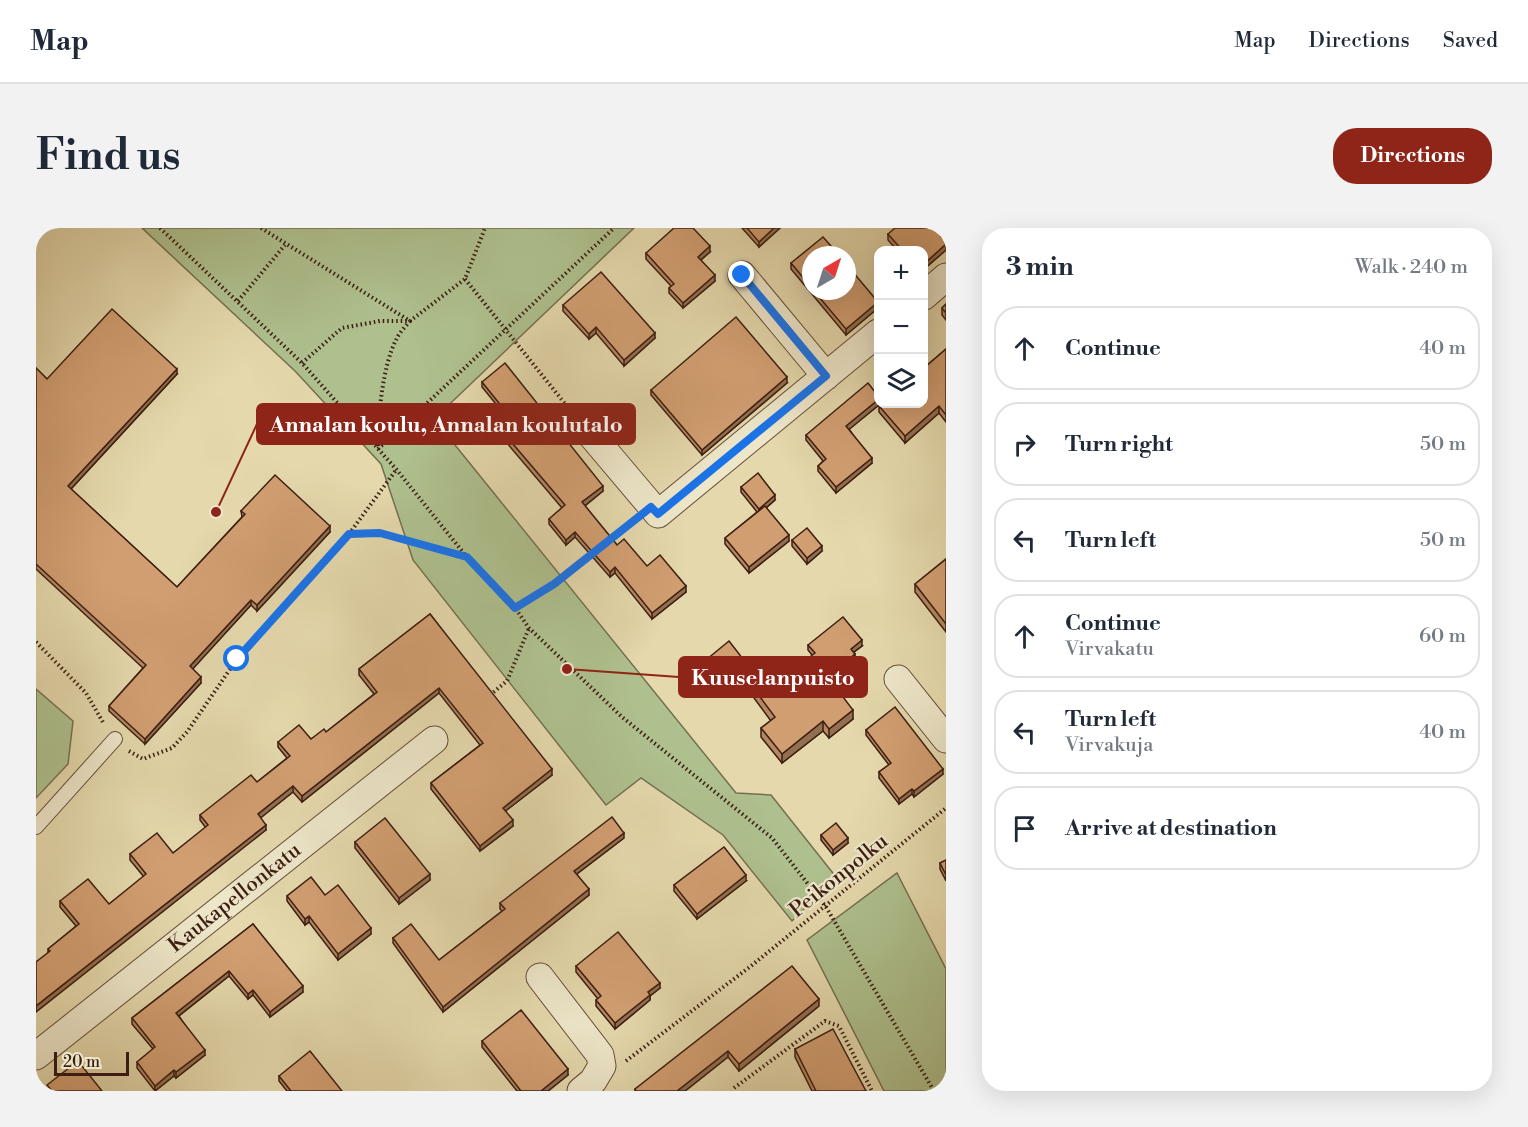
<!DOCTYPE html>
<meta charset="utf-8">
<style>
:root{--surface:#fff;--page:#f2f2f3;--text:#1f2937;--muted:#747a83;--line:#e0e1e3;--accent:#8f2418}
body{margin:0;font-family:"Libre Bodoni",serif;background:var(--page);color:var(--text)}
.controls{position:absolute;right:18px;top:18px;display:grid;overflow:hidden;border-radius:12px;box-shadow:0 6px 24px #0002}
.controls button{width:54px;height:54px;display:grid;place-items:center;padding:0;border:0;border-bottom:2px solid var(--line);background:var(--surface);color:var(--text);font:30px sans-serif}
.compass{position:absolute;left:766px;top:18px;width:54px;height:54px;border-radius:50%;background:var(--surface);box-shadow:0 6px 24px #0002;rotate:39deg}
.scale{position:absolute;left:18px;bottom:15px;width:75px;box-sizing:border-box;padding-left:6px;border:3px solid #3c1e12;border-top:0;font-size:16px;line-height:21px;white-space:nowrap;color:#3c1e12;-webkit-text-stroke:4px #ede6c9;paint-order:stroke}
.stop{position:absolute;width:18px;height:18px;margin:-14px;border:4px solid #1a73e8;border-radius:50%;background:#fff}
.stop.end{background:#1a73e8;border-color:#fff;box-shadow:0 2px 6px #0008}
.list{margin:0;padding:0;list-style:none}
h2{display:flex;justify-content:space-between;align-items:center;height:78px;margin:0;padding:0 24px;font-size:26px}
h2 small{font-size:20px;font-weight:400;color:var(--muted)}
.list li{display:grid;grid-template-columns:39px 1fr auto;gap:18px;align-items:center;box-sizing:border-box;height:84px;margin:0 12px 12px;padding:0 12px;border:2px solid var(--line);border-radius:24px}
.list b{display:block;font-size:22px;white-space:nowrap}
.list p{margin:0;font-size:20px;white-space:nowrap;color:var(--muted)}
.list em{font-size:20px;font-style:normal;color:var(--muted)}
.icon{flex:none;width:33px;height:33px;fill:none;stroke:currentColor;stroke-width:2;stroke-linecap:round;stroke-linejoin:round}
.map{position:relative;flex:none;width:910px;height:863px;overflow:hidden;border-radius:24px}
header{display:flex;align-items:center;gap:36px;box-sizing:border-box;height:84px;padding:0 30px;background:var(--surface);border-bottom:2px solid var(--line)}
header strong{font-size:28px}
nav{display:flex;gap:33px;margin-inline-start:auto;font-size:21px}
.intro{display:flex;align-items:center;justify-content:space-between;box-sizing:border-box;height:144px;padding:0 36px}
h1{margin:0;font-size:42px}
.button{padding:15px 27px;border-radius:24px;background:var(--accent);color:#fff;font-size:21px;font-weight:700}
main{display:flex;gap:36px;padding:0 36px}
aside{flex:1;background:var(--surface);border-radius:24px;box-shadow:0 6px 24px #0002}
.map>svg:first-child{display:block}
.green{fill:#aec08e;stroke:#756f50;stroke-width:1.5}
.lines{fill:none;stroke-linecap:round;stroke-linejoin:round}
.service-casing{stroke:#664c38;stroke-width:16}
.minor-casing{stroke:#664c38;stroke-width:29}
.path{stroke:#3c1e12;stroke-width:4;stroke-dasharray:1.5 3;stroke-linecap:butt}
.service{stroke:#ede6c9;stroke-width:14}
.minor{stroke:#ede6c9;stroke-width:27}
.wall{fill:#b48861;stroke:#3c1e12;stroke-width:1.5}
.shaded-wall{fill:#926f4f;stroke:#3c1e12;stroke-width:1.5}
.building{fill:#d19e71;stroke:#3c1e12;stroke-width:1.5}
.route{stroke:#1a73e8;stroke-width:8}
.labels{text-anchor:middle;dominant-baseline:central;stroke-width:4.5;stroke-linejoin:round;paint-order:stroke}
.street-label{font-size:21px;fill:#3c1e12;stroke:#ede6c9}
.leader{fill:none;stroke:#8f2418;stroke-width:2}
.callout-dot{fill:#8f2418;stroke:#ede6c9;stroke-width:2}
.callout{fill:#8f2418;stroke:#8f2418;stroke-width:2}
.callout-label{font-size:22px;text-anchor:middle;font-weight:bold;fill:#fff}
</style>
<header>
<strong>Map</strong>
<nav><a>Map</a><a>Directions</a><a>Saved</a></nav>
</header>
<div class="intro"><h1>Find us</h1><a class="button">Directions</a></div>
<main>
<div class="map">
<svg width="910" height="863" viewBox="0 0 910 863">
<rect width="100%" height="100%" fill="#e4d8ac"/>
<filter id="stains"><feTurbulence type="fractalNoise" baseFrequency=".00333" numOctaves="4"/><feColorMatrix values="0 0 0 0 .2 0 0 0 0 .09 0 0 0 0 .02 0 0 0 .5 -.17"/></filter>
<radialGradient id="worn" r=".72"><stop offset=".6" stop-color="#630" stop-opacity="0"/><stop offset="1" stop-color="#630" stop-opacity=".3"/></radialGradient>
<g class="green">
<path d="M106 0H598L398 191 700 565 735 567 800 649 756 693 687 607 605 550 570 577 377 332 345 236 259 143Z"/>
<path d="M0 461 37 493 32 536 0 570Z"/>
<path d="M861 645 910 741V863H848L771 712Z"/>
</g>
<g class="lines">
<defs>
<path id="service" d="M0 599 79 511"/>
<g id="minor">
<path d="M706 47 790 148"/>
<path d="M888 68 910 49"/>
<path d="M546 196 622 286 842 105"/>
<path d="M862 451 910 511"/>
<path d="M504 749 564 827 566 838 557 853 545 863"/>
<path id="s1" d="M0 828 398 512"/>
</g>
</defs>
<use href="#service" class="service-casing"/>
<use href="#minor" class="minor-casing"/>
<g class="path">
<path d="M124 0 266 135 360 241 431 329 479 380 493 400 586 489 736 610 790 679 898 863"/>
<path d="M225 0 374 93C369 99 363 105 360 112 347 136 341 193 342 221"/>
<path d="M429 51 530 177"/>
<path d="M202 73 249 17"/>
<path d="M266 135 306 100 344 93H374L429 51 449 0"/>
<path d="M342 221 578 0"/>
<path d="M313 306 360 242"/>
<path d="M572 312 597 293"/>
<path d="M479 380 518 356 557 325"/>
<path d="M0 414 50 465 68 496"/>
<path d="M454 467 471 453 493 400"/>
<path d="M93 523 107 531 136 520 151 504 201 431 313 306 344 305 430 328"/>
<path d="M590 833 715 738 910 580"/>
<path d="M698 860 789 793 803 798 836 863"/>
</g>
<use href="#service" class="service"/>
<use href="#minor" class="minor"/>
</g>
<g class="wall">
<path d="M706 0H744L723 19Z"/>
<path d="M852 6 907 9 910 13V22L888 41V22H861L852 12Z"/>
<path d="M674 24 665 32 679 53 647 80 633 65V60L635 58 610 31V25Z"/>
<path d="M775 27V63H811L842 80 810 107 755 41V35Z"/>
<path d="M910 76V92L906 87V80Z"/>
<path d="M527 77 619 110 588 138 560 105 553 111 527 83Z"/>
<path d="M910 121V194L903 185 869 215 843 184V178Z"/>
<path d="M0 140 11 151 141 146 35 261 141 359 206 289 205 283 294 304 221 383 215 377 156 441 165 455 109 516 73 483V478L107 440 0 341Z"/>
<path d="M446 154 567 263 549 278 581 317 611 338 650 364 616 391 579 345 574 349 539 309 530 317 513 296V291L526 280 459 201V195L469 187 446 159Z"/>
<path d="M751 155 666 227 615 167V162Z"/>
<path d="M844 176 813 201 836 235 800 265 782 243V238L787 233 770 212V207Z"/>
<path d="M705 259 739 272 730 280 753 313 713 345 689 316V310L721 284 705 264Z"/>
<path d="M756 312 786 323 771 336 756 318Z"/>
<path d="M910 331V404L879 364V356Z"/>
<path d="M394 386 516 547 469 583 477 598 444 623 395 561V555L444 517 403 465 266 574 257 564 224 590 230 602 12 725V721L40 698 24 679V673L73 676 108 649 94 632V626L137 625 170 600 164 592V587L221 554 251 530 242 519V514L275 511 290 504 338 466 323 447V441Z"/>
<path d="M772 417 826 418 818 424 819 432 794 452 817 491 793 510 787 503 746 535 725 509V500L735 493 718 470V461L748 469 782 442 775 433 776 427 772 422Z"/>
<path d="M665 436 714 445 686 468 665 441Z"/>
<path d="M830 502 907 546 878 569 876 566 863 576 843 550V544L853 537 830 507Z"/>
<path d="M785 607 812 615 797 627 785 612Z"/>
<path d="M588 610 541 646 553 667 407 784 357 715V710L403 732 466 683 464 681V675Z"/>
<path d="M319 614 394 652 363 676 319 620Z"/>
<path d="M910 632V653L904 641V635Z"/>
<path d="M710 653 661 691 638 663V657Z"/>
<path d="M289 667 335 706 302 732 273 694 269 697 251 673V668Z"/>
<path d="M217 696 267 764 234 789 217 767 212 771 193 748 143 788 169 827 140 850 138 848 119 863 101 840V834L117 821 96 796V790Z"/>
<path d="M540 738 624 760 614 768V772L579 801 560 778V772L562 771 540 744Z"/>
<path d="M783 778 703 843 692 829 649 863H599V861Z"/>
<path d="M446 813 532 847 512 863H481L446 819Z"/>
<path d="M759 821 830 863H776L759 829Z"/>
<path d="M243 848 306 863H251L243 853Z"/>
</g>
<g class="shaded-wall">
<path d="M738 0H744L723 19V14Z"/>
<path d="M910 1V6L904 12V6Z"/>
<path d="M910 16V22L888 41V36Z"/>
<path d="M674 18V24L662 34V29Z"/>
<path d="M679 47V53L647 80V75Z"/>
<path d="M842 74V80L810 107V101Z"/>
<path d="M560 99V105L553 111V106Z"/>
<path d="M619 105V110L588 138V132Z"/>
<path d="M141 141V146L32 264V258Z"/>
<path d="M751 149V155L666 227V222Z"/>
<path d="M843 171V176H844L810 204V198Z"/>
<path d="M903 178V185L869 215V208Z"/>
<path d="M836 230V235L800 265V259Z"/>
<path d="M567 258V263L546 280V274Z"/>
<path d="M739 267V272L723 286V281Z"/>
<path d="M294 298V304L221 383V377Z"/>
<path d="M539 304V309L530 317V312Z"/>
<path d="M753 307V313L713 345V339Z"/>
<path d="M786 318V323L771 336V330Z"/>
<path d="M579 339V345L574 349V344Z"/>
<path d="M650 358V364L616 391V385Z"/>
<path d="M215 372V377L154 444V438Z"/>
<path d="M826 412V418L815 426V421Z"/>
<path d="M819 426V432L792 454V448Z"/>
<path d="M714 440V445L686 468V462Z"/>
<path d="M165 449V455L109 516V511Z"/>
<path d="M403 460V465L266 574V568Z"/>
<path d="M817 482V491L793 510V501Z"/>
<path d="M787 493V503L746 535V526Z"/>
<path d="M516 541V547L467 585V580Z"/>
<path d="M907 541V546L878 569V563Z"/>
<path d="M257 558V564L222 592V586Z"/>
<path d="M876 561V566L863 576V571Z"/>
<path d="M477 592V598L444 623V618Z"/>
<path d="M230 597V602L0 784V778Z"/>
<path d="M588 605V610L538 648V643Z"/>
<path d="M812 610V615L797 627V622Z"/>
<path d="M394 646V652L363 676V670Z"/>
<path d="M710 647V653L661 691V686Z"/>
<path d="M553 661V667L407 784V779Z"/>
<path d="M273 688V694L269 697V691Z"/>
<path d="M335 700V706L302 732V726Z"/>
<path d="M193 743V748L140 790V785Z"/>
<path d="M624 755V760L614 768V772L579 801V795L612 764Z"/>
<path d="M267 758V764L234 789V784Z"/>
<path d="M217 762V767L212 771V766Z"/>
<path d="M783 771V778L703 843V836Z"/>
<path d="M169 822V827L140 850V844Z"/>
<path d="M692 823V829L649 863H641Z"/>
<path d="M532 841V847L512 863H505Z"/>
<path d="M138 842V848L119 863V858Z"/>
</g>
<g class="building">
<path d="M638 0H657L674 18 662 29 679 47 647 75 633 60 638 56 610 25Z"/>
<path d="M711 0H738L723 14Z"/>
<path d="M859 0H910L904 6 910 13V16L888 36V22H866L852 6Z"/>
<path d="M787 9 803 27H775V59L755 35Z"/>
<path d="M811 37 842 74 810 101 778 63H811Z"/>
<path d="M565 44 619 105 588 132 560 99 553 106 527 77Z"/>
<path d="M910 76V85L906 80Z"/>
<path d="M76 81 141 141 32 258 141 359 209 286 205 283 239 247 294 298 221 377 215 372 154 438 165 449 109 511 73 478 110 437 0 336V140L11 151Z"/>
<path d="M700 89 751 149 666 222 615 162Z"/>
<path d="M910 121V187L903 178 869 208 843 178 846 176H888V140Z"/>
<path d="M469 135 567 258 546 274 581 317 588 311 611 338 624 327 650 358 616 385 579 339 574 344 539 304 530 312 513 291 529 277 459 195 471 185 446 154Z"/>
<path d="M832 155 843 169V171L810 198 836 230 800 259 782 238 790 231 770 207Z"/>
<path d="M722 245 739 267 723 281 705 259Z"/>
<path d="M729 278 753 307 713 339 689 310Z"/>
<path d="M771 300 786 318 771 330 756 312Z"/>
<path d="M910 331V396L879 356Z"/>
<path d="M394 386 516 541 467 580 477 592 444 618 395 555 447 515 403 460 266 568 257 558 222 586 230 597 0 778V734L14 723 12 721 43 696 24 673 52 651 73 676 110 646 94 626 121 605 137 625 172 597 164 587 215 547 221 554 254 528 242 514 263 497 275 511 288 501 290 504 341 464 323 441Z"/>
<path d="M807 389 826 412 815 421 819 426 792 448 775 428 779 425 772 417Z"/>
<path d="M693 413 714 440 686 462 665 436Z"/>
<path d="M785 440 817 482 793 501 787 493 746 526 725 500 739 489 718 461 733 449 748 469Z"/>
<path d="M859 479 907 541 878 563 876 561 863 571 843 544 855 535 830 502Z"/>
<path d="M576 589 588 605 538 643 553 661 407 779 357 710 375 696 403 732 469 681 464 675Z"/>
<path d="M349 590 394 646 363 670 319 614Z"/>
<path d="M800 595 812 610 797 622 785 607Z"/>
<path d="M688 619 710 647 661 686 638 657Z"/>
<path d="M910 632V647L904 635Z"/>
<path d="M275 649 289 667 302 657 335 700 302 726 273 688 269 691 251 668Z"/>
<path d="M217 696 267 758 234 784 217 762 212 766 193 743 140 785 169 822 140 844 138 842 119 858 101 834 119 819 96 790Z"/>
<path d="M582 704 624 755 612 764 614 767 579 795 560 772 565 768 540 738Z"/>
<path d="M756 738 783 771 703 836 692 823 641 863H600L599 861Z"/>
<path d="M485 782 532 841 505 863H485L446 813Z"/>
<path d="M797 801 830 863H780L759 821Z"/>
<path d="M274 823 306 863H255L243 848Z"/>
<path d="M42 833 66 863H16L11 857Z"/>
</g>
<g class="lines">
<path class="route" d="M201 431 313 306 344 305 431 329 479 380 518 356 615 279 622 286 790 148 706 47"/>
</g>
<g class="labels">
<g class="street-label">
<text transform="translate(803 648) rotate(-39)">Peikonpolku</text>
<text stroke="none"><textPath href="#s1" startOffset="254">Kaukapellonkatu</textPath></text>
</g>
</g>
<path class="leader" d="M180 284L221 196M531 441L643 449"/>
<g class="callout-dot">
<circle cx="180" cy="284" r="6"/>
<circle cx="531" cy="441" r="6"/>
</g>
<g class="callout">
<rect x="221" y="176" width="378" height="40" rx="6"/>
<rect x="643" y="429" width="188" height="40" rx="6"/>
</g>
<g class="callout-label">
<text x="410" y="204">Annalan koulu, Annalan koulutalo</text>
<text x="737" y="457">Kuuselanpuisto</text>
</g>
<rect width="100%" height="100%" filter="url(#stains)"/>
<rect width="100%" height="100%" fill="url(#worn)"/>
</svg>
<div class="controls">
<button>+</button>
<button>−</button>
<button><svg class="icon" aria-label="layers" viewBox="0 0 24 24"><path d="M12 4l9 5-9 5-9-5zM3 14l9 5 9-5"/></svg></button>
</div>
<svg class="compass" viewBox="-18 -18 36 36"><path d="M0-13l5 13h-10z" fill="#e53935"/><path d="M0 13l5-13h-10z" fill="#747a83"/></svg>
<div class="scale">20 m</div>
<div class="stop" style="left:201px;top:431px"></div>
<div class="stop end" style="left:706px;top:47px"></div>
</div>
<aside>
<h2>3 min<small>Walk · 240 m</small></h2>
<ul class="list">
<li><svg class="icon" aria-label="ahead" viewBox="0 0 24 24"><path d="M12 20V5M6 11l6-6 6 6"/></svg><div><b>Continue</b></div><em>40 m</em></li>
<li><svg class="icon" aria-label="right" viewBox="0 0 24 24"><path d="M7 20v-9h11M14 6l5 5-5 5"/></svg><div><b>Turn right</b></div><em>50 m</em></li>
<li><svg class="icon" aria-label="left" viewBox="0 0 24 24"><path d="M17 20v-9H6M10 6l-5 5 5 5"/></svg><div><b>Turn left</b></div><em>50 m</em></li>
<li><svg class="icon" aria-label="ahead" viewBox="0 0 24 24"><path d="M12 20V5M6 11l6-6 6 6"/></svg><div><b>Continue</b><p>Virvakatu</p></div><em>60 m</em></li>
<li><svg class="icon" aria-label="left" viewBox="0 0 24 24"><path d="M17 20v-9H6M10 6l-5 5 5 5"/></svg><div><b>Turn left</b><p>Virvakuja</p></div><em>40 m</em></li>
<li><svg class="icon" aria-label="arrive" viewBox="0 0 24 24"><path d="M6 21V4h12l-3 4 3 4H6"/></svg><div><b>Arrive at destination</b></div></li>
</ul>
</aside>
</main>
